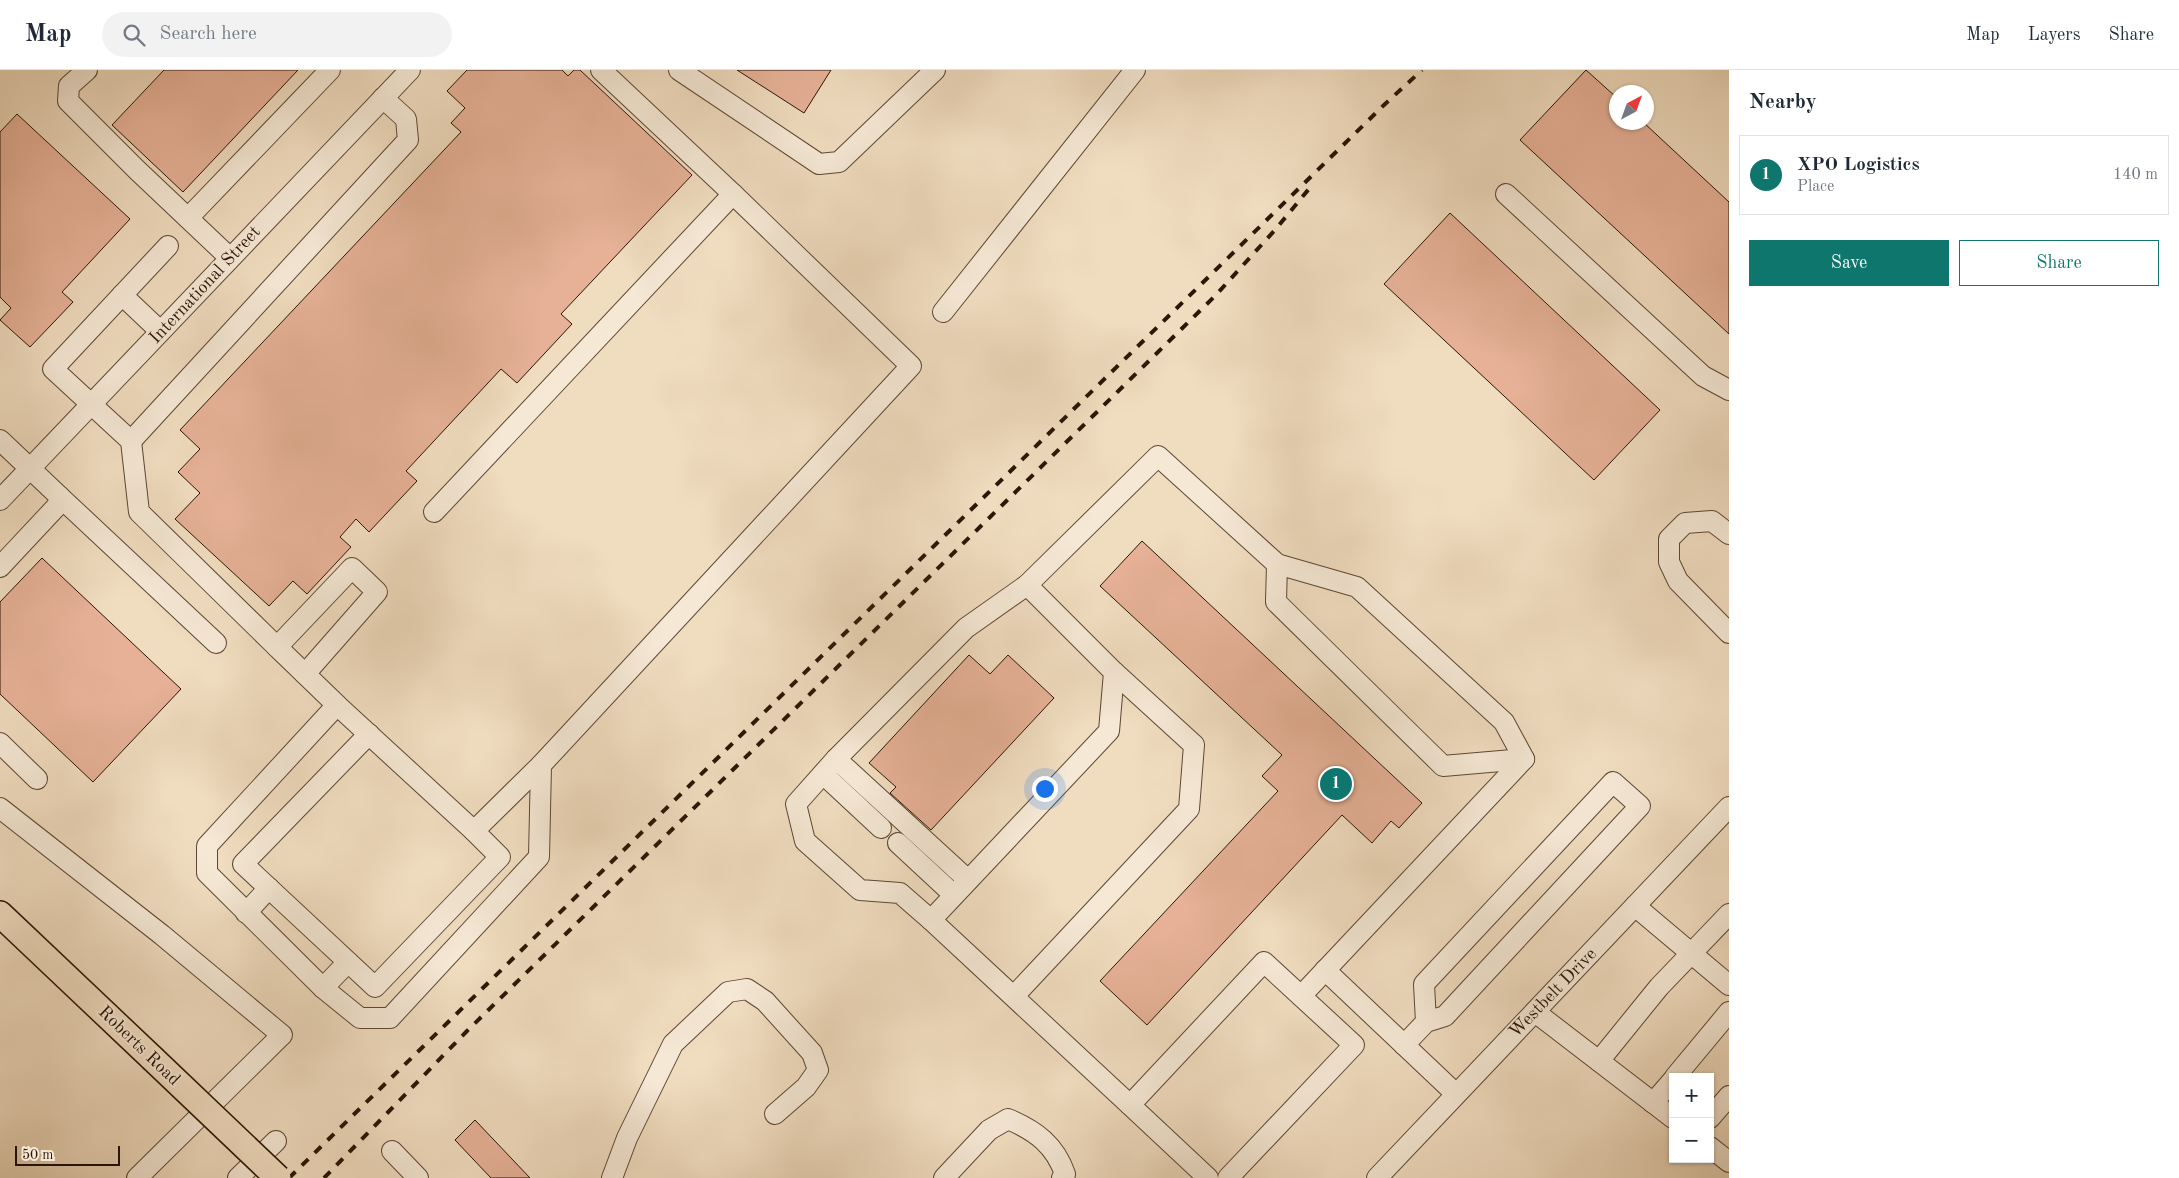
<!DOCTYPE html>
<meta charset="utf-8">
<style>
:root{--surface:#fff;--page:#f2f2f3;--text:#1f2937;--muted:#747a83;--line:#e0e1e3;--accent:#0f766e}
body{margin:0;font-family:"Old Standard TT",serif;background:var(--page);color:var(--text)}
.controls{position:absolute;right:15px;bottom:15px;display:grid;overflow:hidden;border-radius:0px;box-shadow:0 1px 4px #0004}
.controls button{width:45px;height:45px;display:grid;place-items:center;padding:0;border:0;border-bottom:1px solid var(--line);background:var(--surface);color:var(--text);font:25px sans-serif}
.compass{position:absolute;left:1609px;top:15px;width:45px;height:45px;border-radius:50%;background:var(--surface);box-shadow:0 1px 4px #0004;rotate:41deg}
.scale{position:absolute;left:15px;bottom:12px;width:105px;box-sizing:border-box;padding-left:5px;border:2px solid #2b1505;border-top:0;font-size:14px;line-height:18px;white-space:nowrap;color:#2b1505;-webkit-text-stroke:4px #f5e8d5;paint-order:stroke}
.you{position:absolute;left:1044px;top:718px;width:18px;height:18px;margin:-12px;border:4px solid #fff;border-radius:50%;background:#1a73e8;box-shadow:0 0 0 8px #1a73e833}
.badge{display:grid;place-items:center;width:32px;height:32px;border-radius:50%;background:var(--accent);color:#fff;font-size:16px;font-weight:700}
.pin{position:absolute;translate:-50% -50%;border:2px solid #fff;box-shadow:0 1px 5px #0006}
.list{margin:0;padding:0;list-style:none}
h2{display:flex;justify-content:space-between;align-items:center;height:65px;margin:0;padding:0 20px;font-size:21px}
h2 small{font-size:16px;font-weight:400;color:var(--muted)}
.list li{display:grid;grid-template-columns:32px 1fr auto;gap:15px;align-items:center;box-sizing:border-box;height:80px;margin:0 10px 10px;padding:0 10px;border:1px solid var(--line);border-radius:0px}
.list b{display:block;font-size:19px;white-space:nowrap}
.list p{margin:0;font-size:16px;white-space:nowrap;color:var(--muted)}
.list em{font-size:16px;font-style:normal;color:var(--muted)}
.actions{display:flex;gap:10px;padding:15px 20px}
.actions a{flex:1;padding:11px 0;border:1px solid var(--accent);border-radius:0px;text-align:center;font-size:18px;color:var(--accent)}
.actions .main{background:var(--accent);color:#fff}
.icon{flex:none;width:28px;height:28px;fill:none;stroke:currentColor;stroke-width:2;stroke-linecap:round;stroke-linejoin:round}
.map{position:relative;flex:none;width:1729px;height:1108px;overflow:hidden}
header{display:flex;align-items:center;gap:30px;box-sizing:border-box;height:70px;padding:0 25px;background:var(--surface);border-bottom:1px solid var(--line)}
header strong{font-size:24px}
nav{display:flex;gap:28px;margin-inline-start:auto;font-size:18px}
.search{width:350px;height:45px;background:var(--page);display:flex;align-items:center;gap:12px;box-sizing:border-box;padding:0 18px;border-radius:28px;color:var(--muted);font-size:19px}
main{display:flex}
aside{flex:1;background:var(--surface)}
.map>svg:first-child{display:block}
.building{fill:#e6b197;stroke:#2b1505}
.lines{fill:none;stroke-linecap:round;stroke-linejoin:round}
.minor-casing{stroke:#5c4734;stroke-width:22}
.major-casing{stroke:#2b1505;stroke-width:28}
.minor{stroke:#f5e8d5;stroke-width:20}
.major{stroke:#f0dcbf;stroke-width:25}
.rail{stroke:#2b1505;stroke-width:4;stroke-dasharray:9 9;stroke-linecap:butt}
.major-bridge-casing{stroke:#2b1505;stroke-width:28;stroke-linecap:butt}
.major-bridge{stroke:#f0dcbf;stroke-width:25}
.labels{text-anchor:middle;dominant-baseline:central;stroke-width:4;stroke-linejoin:round;paint-order:stroke}
.street-label{font-size:18px;fill:#2b1505;stroke:#f5e8d5}
</style>
<header>
<strong>Map</strong>
<div class="search"><svg class="icon" aria-label="search" viewBox="0 0 24 24"><circle cx="10" cy="10" r="6"/><path d="M15 15l6 6"/></svg>Search here</div>
<nav><a>Map</a><a>Layers</a><a>Share</a></nav>
</header>
<main>
<div class="map">
<svg width="1729" height="1108" viewBox="0 0 1729 1108">
<rect width="100%" height="100%" fill="#f0dcbf"/>
<filter id="stains"><feTurbulence type="fractalNoise" baseFrequency=".004" numOctaves="4"/><feColorMatrix values="0 0 0 0 .2 0 0 0 0 .09 0 0 0 0 .02 0 0 0 .5 -.17"/></filter>
<radialGradient id="worn" r=".72"><stop offset=".6" stop-color="#630" stop-opacity="0"/><stop offset="1" stop-color="#630" stop-opacity=".3"/></radialGradient>
<g class="building">
<path d="M164 0H298L183 122 112 55Z"/>
<path d="M467 0H562L568 6 574 0H580L692 105 561 244 572 254 517 313 501 299 406 401 417 411 369 462 356 449 340 467 351 477 307 524 293 511 269 536 175 449 200 423 178 402 200 379 180 360 461 62 451 53 465 38 447 21Z"/>
<path d="M737 0H831L804 43Z"/>
<path d="M1586 0 1616 27V52H1643L1729 132V264L1520 70Z"/>
<path d="M17 44 130 149 62 222 73 232 30 277 0 250 11 238 0 227V62Z"/>
<path d="M1450 143 1660 340 1594 410 1384 214Z"/>
<path d="M1142 471 1422 733 1399 758 1391 751 1372 773 1342 745 1147 955 1100 911 1278 721 1262 706 1282 685 1100 516Z"/>
<path d="M42 488 181 619 93 712 0 624V532Z"/>
<path d="M969 585 990 604 1008 585 1054 628 931 760 890 723 896 717 869 693Z"/>
<path d="M475 1050 530 1108H491L455 1070Z"/>
</g>
<g class="lines">
<defs>
<g id="minor">
<path d="M87 0 69 16 68 31 137 100 230 188"/>
<path d="M679 0 819 94 839 92 935 0"/>
<path d="M1506 124 1703 306 1729 320"/>
<path d="M188 148 330 0"/>
<path d="M168 176 53 299 131 371 139 442 277 577 352 498 377 522 305 604"/>
<path d="M122 225 160 261"/>
<path d="M943 242 1135 0"/>
<path d="M0 370 59 426 58 435 0 497"/>
<path d="M131 371 408 70 406 49 383 28"/>
<path d="M59 426 216 573"/>
<path d="M0 430 410 0"/>
<path d="M434 442 733 124 601 0"/>
<path d="M1729 464 1712 451 1685 453 1669 469V492L1678 511 1729 563"/>
<path d="M1277 494 1276 532 1443 696 1524 689"/>
<path d="M277 577 337 635 474 761 541 695"/>
<path d="M337 635 207 776V803L323 918 360 948H390L539 787 541 695 911 296 733 124"/>
<path d="M369 664 243 794 375 917 500 787 474 761"/>
<path d="M0 673 37 709"/>
<path d="M836 689 968 810"/>
<path d="M823 704 881 758"/>
<path d="M0 738 162 865 282 965 137 1108"/>
<path d="M898 773 954 825"/>
<path d="M1635 836 1729 915"/>
<path d="M246 843 269 818"/>
<path d="M931 850 900 823 860 820 805 771 796 734 836 689 966 558 1027 515"/>
<path d="M1325 900 1456 1024"/>
<path d="M323 918 348 892"/>
<path d="M1014 926 1189 739 1194 675 1114 602"/>
<path d="M1535 942 1673 1048"/>
<path d="M1404 975 1426 952 1445 946 1640 736 1613 712 1424 914 1426 952"/>
<path d="M1599 991 1659 917 1729 844"/>
<path d="M1675 1007 1729 942"/>
<path d="M1653 1033 1673 1010"/>
<path d="M1130 1035 931 850 1109 661 1114 602 1027 515 1158 386 1277 494 1357 517 1504 652 1524 689 1301 926"/>
<path d="M1710 1048 1729 1026"/>
<path d="M1710 1077 1729 1092"/>
<path d="M392 1081 418 1108"/>
<path d="M238 1108 276 1071"/>
<path d="M612 1108 627 1068 673 974 728 922 747 919 765 931 812 983 818 1000 806 1017 775 1044"/>
<path d="M944 1108 989 1060 1008 1049C1036 1061 1055 1075 1065 1104L1062 1108"/>
<path d="M1208 1108 1130 1035 1264 892 1354 975 1228 1108"/>
<path d="M1377 1108 1729 737"/>
</g>
<path id="major" d="M0 844 152 988"/>
</defs>
<use href="#minor" class="minor-casing"/>
<use href="#major" class="major-casing"/>
<use href="#minor" class="minor"/>
<use href="#major" class="major"/>
<g class="rail">
<path d="M289 1108 1384 35 1422 0"/>
<path d="M324 1108 467 961 1215 226 1275 160 1313 114"/>
</g>
<defs>
<path id="major-bridge" d="M152 988 278 1108"/>
</defs>
<use href="#major-bridge" class="major-bridge-casing"/>
<use href="#major-bridge" class="major-bridge"/>
</g>
<g class="labels">
<g class="street-label">
<text transform="translate(205 215) rotate(-47)">International Street</text>
<text transform="translate(1553 923) rotate(-46)">Westbelt Drive</text>
<text transform="translate(139 976) rotate(44)">Roberts Road</text>
</g>
</g>
<rect width="100%" height="100%" filter="url(#stains)"/>
<rect width="100%" height="100%" fill="url(#worn)"/>
</svg>
<div class="controls">
<button>+</button>
<button>−</button>
</div>
<svg class="compass" viewBox="-18 -18 36 36"><path d="M0-13l5 13h-10z" fill="#e53935"/><path d="M0 13l5-13h-10z" fill="#747a83"/></svg>
<div class="scale">50 m</div>
<div class="you"></div>
<div class="pin badge" style="left:1336px;top:714px">1</div>
</div>
<aside>
<h2>Nearby<small></small></h2>
<ul class="list">
<li><span class="badge">1</span><div><b>XPO Logistics</b><p>Place</p></div><em>140 m</em></li>
</ul>
<div class="actions"><a class="main">Save</a><a>Share</a></div>
</aside>
</main>
